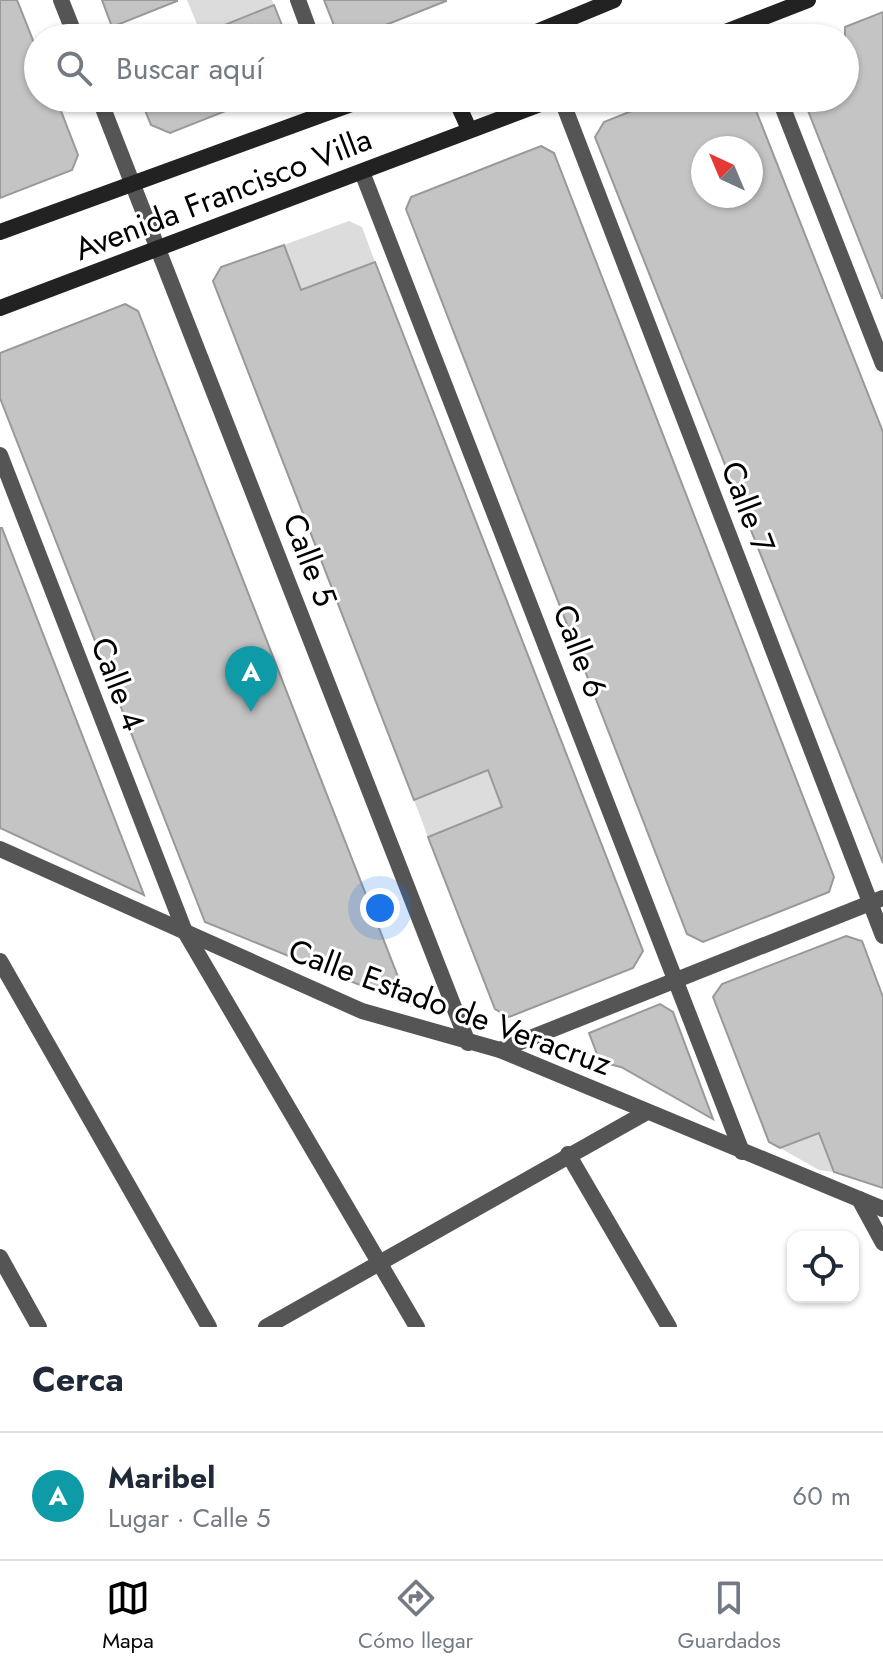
<!DOCTYPE html>
<html lang="es">
<meta charset="utf-8">
<style>
:root{--surface:#fff;--page:#f2f2f3;--text:#1f2937;--muted:#747a83;--line:#e0e1e3;--accent:#000}
body{margin:0;font-family:Jost,sans-serif;background:var(--page);color:var(--text)}
.controls{position:absolute;right:24px;bottom:24px;display:grid;overflow:hidden;border-radius:16px;box-shadow:0 2px 6px #0004}
.controls button{width:72px;height:72px;display:grid;place-items:center;padding:0;border:0;border-bottom:2px solid var(--line);background:var(--surface);color:var(--text);font:40px sans-serif}
.compass{position:absolute;left:691px;top:136px;width:72px;height:72px;border-radius:50%;background:var(--surface);box-shadow:0 2px 6px #0004;rotate:316deg}
.you{position:absolute;left:380px;top:908px;width:28px;height:28px;margin:-20px;border:6px solid #fff;border-radius:50%;background:#1a73e8;box-shadow:0 0 0 12px #1a73e833}
.badge{display:grid;place-items:center;width:52px;height:52px;border-radius:50%;background:var(--accent);color:#fff;font-size:26px;font-weight:700}
.pin{position:absolute;translate:-50% -66px;filter:drop-shadow(0 2px 4px #0008)}
.pin::after{content:'';position:absolute;top:42px;width:28px;height:24px;background:inherit;clip-path:polygon(0 0,100% 0,50% 100%)}
.list{margin:0;padding:0;list-style:none}
h2{display:flex;justify-content:space-between;align-items:center;height:104px;margin:0;padding:0 32px;font-size:34px}
h2 small{font-size:26px;font-weight:400;color:var(--muted)}
.list li{display:grid;grid-template-columns:52px 1fr auto;gap:24px;align-items:center;box-sizing:border-box;height:128px;padding:0 32px;border-top:2px solid var(--line)}
.list b{display:block;font-size:30px;white-space:nowrap}
.list p{margin:0;font-size:26px;white-space:nowrap;color:var(--muted)}
.list em{font-size:26px;font-style:normal;color:var(--muted)}
.icon{flex:none;width:44px;height:44px;fill:none;stroke:currentColor;stroke-width:2;stroke-linecap:round;stroke-linejoin:round}
.map{position:relative;flex:none;width:883px;height:1327px;overflow:hidden}
.search{position:absolute;background:var(--surface);box-shadow:0 2px 6px #0004;left:24px;right:24px;top:24px;height:88px;display:flex;align-items:center;gap:20px;box-sizing:border-box;padding:0 28px;border-radius:44px;color:var(--muted);font-size:30px}
.sheet{height:232px;background:var(--surface)}
nav{display:flex;justify-content:space-around;align-items:center;box-sizing:border-box;height:112px;border-top:2px solid var(--line);background:var(--surface);font-size:22px;color:var(--muted)}
nav a{display:grid;justify-items:center;gap:4px}
nav .on{color:var(--accent)}
.map>svg:first-child{display:block}
.green{fill:#dcdcdc}
.building{fill:#c4c4c4;stroke:#999;stroke-width:2;fill-rule:evenodd}
.lines{fill:none;stroke-linecap:round;stroke-linejoin:round}
.minor{stroke:#555;stroke-width:16}
.tertiary{stroke:#555;stroke-width:16}
.secondary{stroke:#222;stroke-width:16}
.labels{text-anchor:middle;dominant-baseline:central;stroke-width:6;stroke-linejoin:round;paint-order:stroke}
.street-label{font-size:32px;fill:#000;stroke:#fff}
</style>
<div class="map">
<svg width="883" height="1327" viewBox="0 0 883 1327">
<rect width="100%" height="100%" fill="#fff"/>
<g class="green">
<path d="M187 0H272L274 5 201 34Z"/>
<path d="M349 221 362 227 375 262 301 290 284 245Z"/>
<path d="M488 770 502 807 428 837 414 800Z"/>
<path d="M819 1133 834 1172 819 1170 780 1148Z"/>
</g>
<g class="building">
<path d="M0 0H17L38 53V98H56L78 155 72 170 0 198Z"/>
<path d="M102 0H177V1L112 27Z"/>
<path d="M324 0H446V1L353 38H339Z"/>
<path d="M274 5 287 38H195V37Z"/>
<path d="M883 12V298H882L803 98H845V27Z"/>
<path d="M140 98H256V99L170 133 151 125Z"/>
<path d="M664 98H751L883 432V863L595 137 604 122ZM703 148H751V196H703Z"/>
<path d="M541 146 554 153 834 877 829 892 703 942 687 934 406 209 411 197Z"/>
<path d="M284 245 301 290 375 262 643 951 633 968 509 1017 495 1009 428 837 502 807 488 770 414 800 213 281 221 267Z"/>
<path d="M125 304 138 311 409 1005 205 922 0 398V353Z"/>
<path d="M0 528H2L144 895 0 828Z"/>
<path d="M846 936 862 941 883 997V1188L834 1172 819 1133 780 1148 769 1142 713 997 722 984Z"/>
<path d="M660 1004 673 1012 713 1119 621 1067 600 1062 589 1033Z"/>
</g>
<g class="lines">
<g class="minor">
<path d="M298 0 312 38"/>
<path d="M749 23 755 38"/>
<path d="M561 98 883 936"/>
<path d="M779 98 883 364"/>
<path d="M362 172 742 1152"/>
<path d="M0 455 185 932 417 1327"/>
<path d="M0 849 362 1011 500 1050 883 1209"/>
<path d="M0 961 209 1327"/>
<path d="M500 1050 883 898"/>
<path d="M568 1154 669 1327"/>
<path d="M859 1199 883 1243"/>
<path d="M0 1257 39 1327"/>
<path d="M266 1327 647 1112"/>
</g>
<g class="tertiary">
<path d="M61 0 76 38"/>
<path d="M99 98 468 1043"/>
</g>
<g class="secondary">
<path d="M522 38 614 0"/>
<path d="M710 38 808 0"/>
<path d="M455 98 469 129"/>
<path d="M0 232 368 98"/>
<path d="M0 308 556 98"/>
</g>
</g>
<g class="labels">
<g class="street-label">
<text transform="translate(223 194) rotate(-21)">Avenida Francisco Villa</text>
<text transform="translate(748 507) rotate(69)">Calle 7</text>
<text transform="translate(310 560) rotate(69)">Calle 5</text>
<text transform="translate(580 651) rotate(69)">Calle 6</text>
<text transform="translate(118 684) rotate(69)">Calle 4</text>
<text transform="translate(450 1007) rotate(20)">Calle Estado de Veracruz</text>
</g>
</g>
</svg>
<div class="controls">
<button><svg class="icon" aria-label="locate" viewBox="0 0 24 24"><circle cx="12" cy="12" r="6"/><path d="M12 2v4M12 18v4M2 12h4M18 12h4"/></svg></button>
</div>
<svg class="compass" viewBox="-18 -18 36 36"><path d="M0-13l5 13h-10z" fill="#e53935"/><path d="M0 13l5-13h-10z" fill="#747a83"/></svg>
<div class="you"></div>
<div class="pin badge" style="left:251px;top:712px;background:#0f9aa8">A</div>
<div class="search"><svg class="icon" aria-label="search" viewBox="0 0 24 24"><circle cx="10" cy="10" r="6"/><path d="M15 15l6 6"/></svg>Buscar aquí</div>
</div>
<section class="sheet">
<h2>Cerca<small></small></h2>
<ul class="list">
<li><span class="badge" style="background:#0f9aa8">A</span><div><b>Maribel</b><p>Lugar · Calle 5</p></div><em>60 m</em></li>
</ul>
</section>
<nav>
<a class="on"><svg class="icon" aria-label="map" viewBox="0 0 24 24"><path d="M3 6l6-2 6 2 6-2v14l-6 2-6-2-6 2zM9 4v14M15 6v14"/></svg>Mapa</a>
<a><svg class="icon" aria-label="directions" viewBox="0 0 24 24"><path d="M12 3l9 9-9 9-9-9zM9 14v-3h6M13 9l2 2-2 2"/></svg>Cómo llegar</a>
<a><svg class="icon" aria-label="saved" viewBox="0 0 24 24"><path d="M7 4h10v16l-5-4-5 4z"/></svg>Guardados</a>
</nav>
